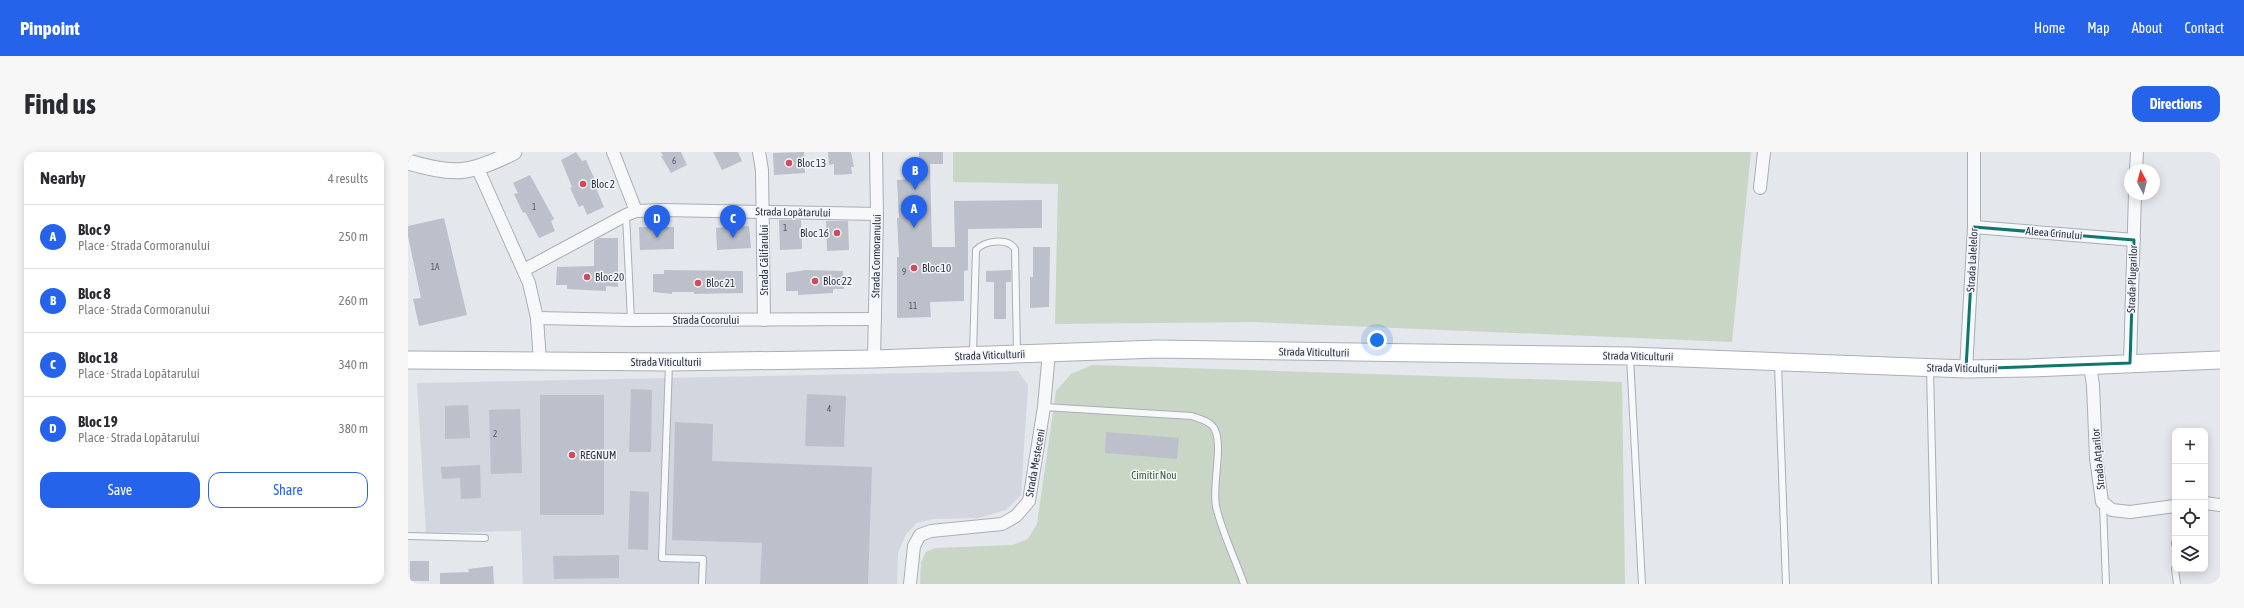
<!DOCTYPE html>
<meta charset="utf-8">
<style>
:root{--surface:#fff;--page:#f7f7f7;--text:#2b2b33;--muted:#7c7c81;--line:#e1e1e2;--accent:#2563eb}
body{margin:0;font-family:"Asap Condensed",sans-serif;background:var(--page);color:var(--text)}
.controls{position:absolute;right:12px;bottom:12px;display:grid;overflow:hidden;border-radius:8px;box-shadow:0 2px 10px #0003}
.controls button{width:36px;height:36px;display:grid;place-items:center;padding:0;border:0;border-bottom:1px solid var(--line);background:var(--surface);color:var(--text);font:20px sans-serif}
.compass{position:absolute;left:1716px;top:12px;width:36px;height:36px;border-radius:50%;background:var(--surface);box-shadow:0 2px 10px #0003;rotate:353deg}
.you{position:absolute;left:969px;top:188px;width:14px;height:14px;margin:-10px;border:3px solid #fff;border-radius:50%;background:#1a73e8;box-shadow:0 0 0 6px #1a73e833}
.badge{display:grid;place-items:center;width:26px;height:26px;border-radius:50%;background:var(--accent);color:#fff;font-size:13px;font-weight:700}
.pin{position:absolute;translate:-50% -33px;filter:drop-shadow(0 1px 2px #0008)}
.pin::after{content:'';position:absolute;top:21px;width:14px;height:12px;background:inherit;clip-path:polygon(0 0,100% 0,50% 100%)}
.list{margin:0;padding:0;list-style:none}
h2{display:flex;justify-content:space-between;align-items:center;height:52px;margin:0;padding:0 16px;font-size:17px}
h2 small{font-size:13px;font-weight:400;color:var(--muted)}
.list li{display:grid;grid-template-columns:26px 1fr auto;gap:12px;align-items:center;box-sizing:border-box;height:64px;padding:0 16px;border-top:1px solid var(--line)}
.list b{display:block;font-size:15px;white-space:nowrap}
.list p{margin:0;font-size:13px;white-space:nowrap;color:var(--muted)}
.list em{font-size:13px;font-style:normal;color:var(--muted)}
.actions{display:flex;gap:8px;padding:12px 16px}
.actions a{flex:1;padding:9px 0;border:1px solid var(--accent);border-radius:12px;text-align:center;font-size:14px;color:var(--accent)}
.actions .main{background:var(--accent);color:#fff}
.icon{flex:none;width:22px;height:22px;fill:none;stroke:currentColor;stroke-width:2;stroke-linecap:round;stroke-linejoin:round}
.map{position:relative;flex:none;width:1812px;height:432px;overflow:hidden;border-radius:12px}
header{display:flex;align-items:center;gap:24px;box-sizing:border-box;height:56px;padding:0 20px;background:var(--accent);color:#fff}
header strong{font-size:19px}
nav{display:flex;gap:22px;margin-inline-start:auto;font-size:14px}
.intro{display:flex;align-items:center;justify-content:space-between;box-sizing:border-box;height:96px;padding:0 24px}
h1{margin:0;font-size:28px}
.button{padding:10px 18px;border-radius:12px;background:var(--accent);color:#fff;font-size:14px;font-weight:700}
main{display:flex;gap:24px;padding:0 24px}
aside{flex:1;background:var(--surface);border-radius:12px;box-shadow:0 2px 10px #0003}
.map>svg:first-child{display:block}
.built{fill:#d2d6de}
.green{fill:#c9d6c5}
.building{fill:#bbc0ca}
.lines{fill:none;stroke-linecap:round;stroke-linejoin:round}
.service-casing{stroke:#a9aeb7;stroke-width:8}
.minor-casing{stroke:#a9aeb7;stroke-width:14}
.tertiary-casing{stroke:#a9aeb7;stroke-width:17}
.secondary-casing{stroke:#a9aeb7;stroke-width:19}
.service{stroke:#f7f8fa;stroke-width:6}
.minor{stroke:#f7f8fa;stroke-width:12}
.tertiary{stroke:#f7f8fa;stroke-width:15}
.secondary{stroke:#fff;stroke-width:17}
.marked{fill:none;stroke:#0f766e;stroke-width:3;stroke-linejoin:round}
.poi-dot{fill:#d1495b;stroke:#f4f6f9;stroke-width:1.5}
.labels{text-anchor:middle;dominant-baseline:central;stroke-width:3;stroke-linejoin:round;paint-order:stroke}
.number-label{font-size:9px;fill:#4f5766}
.poi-label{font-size:11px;fill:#2b3445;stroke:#f4f6f9;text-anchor:start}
.street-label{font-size:11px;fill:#2b3445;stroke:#f4f6f9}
.park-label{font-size:11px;fill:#3f6138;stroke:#f4f6f9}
</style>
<header>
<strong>Pinpoint</strong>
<nav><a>Home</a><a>Map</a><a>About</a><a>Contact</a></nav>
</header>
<div class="intro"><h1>Find us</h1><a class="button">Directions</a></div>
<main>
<aside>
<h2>Nearby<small>4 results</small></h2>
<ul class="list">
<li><span class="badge">A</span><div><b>Bloc 9</b><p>Place · Strada Cormoranului</p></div><em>250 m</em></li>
<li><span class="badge">B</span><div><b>Bloc 8</b><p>Place · Strada Cormoranului</p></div><em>260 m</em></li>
<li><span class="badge">C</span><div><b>Bloc 18</b><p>Place · Strada Lopătarului</p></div><em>340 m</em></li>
<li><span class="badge">D</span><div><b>Bloc 19</b><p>Place · Strada Lopătarului</p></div><em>380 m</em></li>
</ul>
<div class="actions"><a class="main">Save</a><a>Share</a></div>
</aside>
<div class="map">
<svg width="1812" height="432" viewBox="0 0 1812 432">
<rect width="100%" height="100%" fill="#e4e7ec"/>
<path class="built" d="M610 219 620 233 613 343 598 358 571 366 525 367 509 371 498 382 490 401 489 432H115L113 379 18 381 9 231Z"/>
<g class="green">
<path d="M545 0H1343L1324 190 845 170 647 172 650 32 545 30Z"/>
<path d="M684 213 1214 230 1217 432H512L513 410 518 400 527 396 604 393 620 387 629 372 648 239 663 222Z"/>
</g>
<g class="building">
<path d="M168 0 174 9 178 8 187 28 185 29 196 55 179 63 175 53 171 55 162 36 164 35 153 8Z"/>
<path d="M253 0H273L279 13 263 21 253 4H255Z"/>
<path d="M305 0H330L334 9 314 18Z"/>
<path d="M396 0 397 21 366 23 365 1Z"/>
<path d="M420 0H443L446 15H443L444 22 426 23V12L421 13Z"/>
<path d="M511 0H535V12H522L524 95H547L546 49 634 48V76L560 77V118L556 119V149L522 150 523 165 489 166V105H491L489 66H491L489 28 511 27Z"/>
<path d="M122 23 146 67 143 69 147 79 131 86 117 60 115 61 106 42 110 41 105 31Z"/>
<path d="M36 66 59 163 11 174 5 147 13 146 0 84V74Z"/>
<path d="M371 68H393L394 97 372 98Z"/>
<path d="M418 69H440L441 98 419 99Z"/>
<path d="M341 74 343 96 309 98 308 76Z"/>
<path d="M231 75H266V97L232 98Z"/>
<path d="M191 86H210V135L198 134V139L159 137V133H148L149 115 186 114V89Z"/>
<path d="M625 95H642L641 155 622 156V125H625Z"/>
<path d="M256 118 335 119V141L286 142V140H264V142L245 140V122H256Z"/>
<path d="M398 118 435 119 436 137H425V141L390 143V139H378V121Z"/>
<path d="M603 118V130H598V167H586V130H578V119Z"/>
<path d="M223 237 244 238 243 300H221Z"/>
<path d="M399 242 438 244 436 295 397 294Z"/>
<rect x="132" y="243" width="64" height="120"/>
<path d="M60 253 62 286 37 287V254Z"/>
<path d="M112 257 114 321 83 322 81 258Z"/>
<path d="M267 270 305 272 304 309 464 315 460 432H352L354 391 264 388Z"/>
<path d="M698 280 771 286 769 307 697 301Z"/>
<path d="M72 313 73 346 53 347 52 326 34 327 33 315Z"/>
<path d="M222 339 241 340 240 398 220 397Z"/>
<path d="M211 403V426L146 427 145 404Z"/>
<rect x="2" y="409" width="19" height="20"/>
<path d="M85 414 86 432H32V421L61 420 60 417Z"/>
</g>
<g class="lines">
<defs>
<g id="service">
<path d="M218 63 223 168"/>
<path d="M565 201 568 98C576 89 600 85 607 97L609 200"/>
<path d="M1222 205 1234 432"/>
<path d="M261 212 254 406 295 407 294 432"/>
<path d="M1370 212 1378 432"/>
<path d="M1522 217 1527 432"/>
<path d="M636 255 784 264C792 267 803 269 807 278 815 295 804 333 808 354 813 378 828 409 836 432"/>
<path d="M1695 352 1698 432"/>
<path d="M0 384 77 386"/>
<path d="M1767 391V392"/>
<path d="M1767 417 1769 432"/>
</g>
<g id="minor">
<path d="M205 0 228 59"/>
<path d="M351 0 354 18 356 168"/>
<path d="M70 17 121 131 129 166 132 210"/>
<path d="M1728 18 1729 0"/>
<path d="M1352 36 1356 0"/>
<path d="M1566 75 1726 88"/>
<path d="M116 118 218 63 228 59 255 58 469 62"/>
<path d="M129 166 223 168 467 167"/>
<path d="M466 207 469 62 468 0"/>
<path d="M1722 211 1727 42"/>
<path d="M1682 214 1685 233 1688 306 1694 350 1704 358 1722 360 1767 354"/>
<path d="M1558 217 1566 75V0"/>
<path d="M1797 351 1812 353"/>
<path d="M502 432 506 394 512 383 523 379 594 372 608 364 621 349 636 255 641 200"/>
</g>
<path id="tertiary" d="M0 10C46 24 63 22 106 0"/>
<path id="secondary" d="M0 208 261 210 466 207 750 197 1222 204 1558 217 1621 216 1812 208"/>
</defs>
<use href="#service" class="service-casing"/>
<use href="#minor" class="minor-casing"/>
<use href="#tertiary" class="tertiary-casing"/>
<use href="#secondary" class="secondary-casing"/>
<use href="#service" class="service"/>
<use href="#minor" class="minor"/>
<use href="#tertiary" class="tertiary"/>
<use href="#secondary" class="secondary"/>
</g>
<path class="marked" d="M1566 75 1726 88 1722 211 1558 217Z"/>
<g class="poi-dot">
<circle cx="381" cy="11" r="4"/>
<circle cx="175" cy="32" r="4"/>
<circle cx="429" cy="81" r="4"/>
<circle cx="506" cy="116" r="4"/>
<circle cx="179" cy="125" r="4"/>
<circle cx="407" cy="129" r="4"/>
<circle cx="290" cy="131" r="4"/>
<circle cx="164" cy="303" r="4"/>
</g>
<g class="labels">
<g class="number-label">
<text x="266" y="9">6</text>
<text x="126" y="55">1</text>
<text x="377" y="76">1</text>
<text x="27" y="115">1A</text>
<text x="496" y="120">9</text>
<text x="505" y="154">11</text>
<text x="421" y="257">4</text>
<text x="87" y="282">2</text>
</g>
<g class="poi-label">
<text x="389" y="11">Bloc 13</text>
<text x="183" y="32">Bloc 2</text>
<text x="421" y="81" text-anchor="end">Bloc 16</text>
<text x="514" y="116">Bloc 10</text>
<text x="187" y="125">Bloc 20</text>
<text x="415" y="129">Bloc 22</text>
<text x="298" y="131">Bloc 21</text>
<text x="172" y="303">REGNUM</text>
</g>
<g class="street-label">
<text transform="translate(385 60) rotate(1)">Strada Lopătarului</text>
<text transform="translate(1646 81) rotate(5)">Aleea Crinului</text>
<text transform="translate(468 104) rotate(-89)">Strada Cormoranului</text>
<text transform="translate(356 108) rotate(-90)">Strada Călifarului</text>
<text transform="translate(1564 108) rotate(-87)">Strada Lalelelor</text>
<text transform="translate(1724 127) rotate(-88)">Strada Plugarilor</text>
<text x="298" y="168">Strada Cocorului</text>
<text transform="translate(906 200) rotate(1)">Strada Viticulturii</text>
<text transform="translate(582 203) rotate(-2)">Strada Viticulturii</text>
<text transform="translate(1230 204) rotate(1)">Strada Viticulturii</text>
<text x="258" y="210">Strada Viticulturii</text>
<text transform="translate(1554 216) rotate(1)">Strada Viticulturii</text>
<text transform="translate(1690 307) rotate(-95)">Strada Arțarilor</text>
<text transform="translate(627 311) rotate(-80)">Strada Mesteceni</text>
</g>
<g class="park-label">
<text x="746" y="323">Cimitir Nou</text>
</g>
</g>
</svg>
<div class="controls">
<button>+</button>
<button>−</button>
<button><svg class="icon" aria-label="locate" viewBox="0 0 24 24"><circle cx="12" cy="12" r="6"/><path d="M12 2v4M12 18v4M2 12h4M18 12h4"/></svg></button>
<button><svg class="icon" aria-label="layers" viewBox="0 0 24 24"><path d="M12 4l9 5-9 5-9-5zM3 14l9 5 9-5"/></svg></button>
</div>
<svg class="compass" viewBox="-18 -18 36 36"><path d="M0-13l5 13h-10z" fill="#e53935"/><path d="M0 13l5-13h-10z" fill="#7c7c81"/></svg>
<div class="you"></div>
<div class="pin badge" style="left:506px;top:76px">A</div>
<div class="pin badge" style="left:507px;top:38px">B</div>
<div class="pin badge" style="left:325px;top:86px">C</div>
<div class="pin badge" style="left:249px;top:86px">D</div>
</div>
</main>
